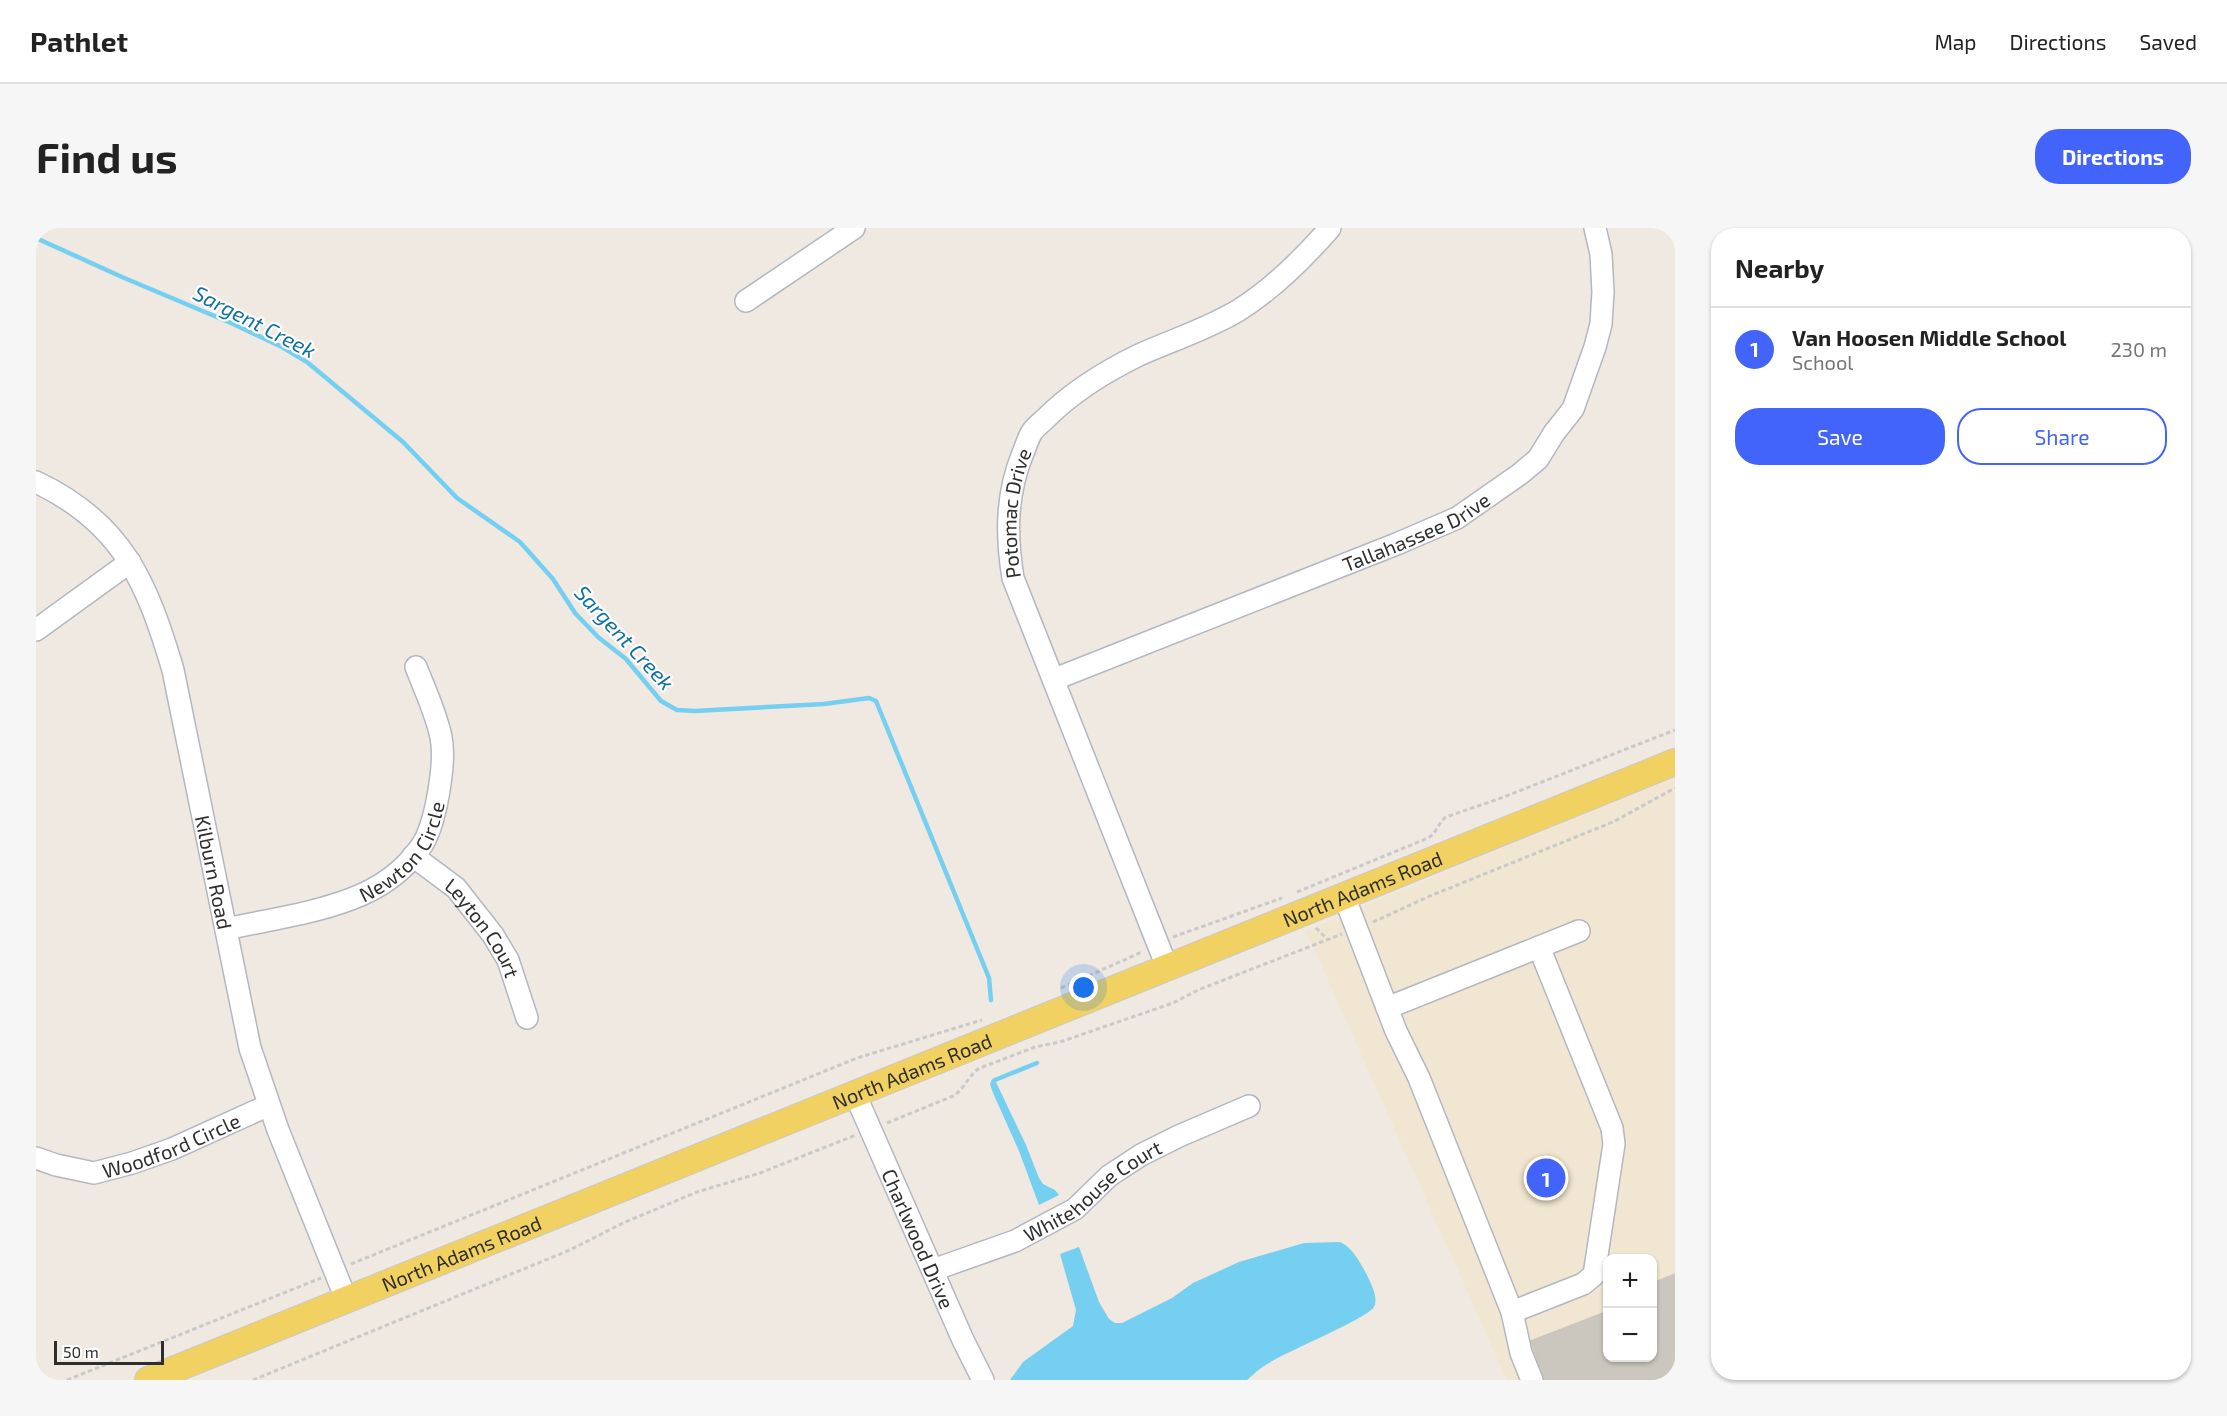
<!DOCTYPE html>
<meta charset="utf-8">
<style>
:root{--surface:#fff;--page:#f6f6f6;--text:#222;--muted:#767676;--line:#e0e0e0;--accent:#4264fb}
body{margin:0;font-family:"Exo 2",sans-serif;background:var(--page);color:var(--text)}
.controls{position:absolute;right:18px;bottom:18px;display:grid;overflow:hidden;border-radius:12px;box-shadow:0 2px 4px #0004}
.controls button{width:54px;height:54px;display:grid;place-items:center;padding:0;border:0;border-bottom:2px solid var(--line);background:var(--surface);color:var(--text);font:30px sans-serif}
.scale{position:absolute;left:18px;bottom:15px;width:110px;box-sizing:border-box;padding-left:6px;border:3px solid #2e2e2e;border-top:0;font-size:16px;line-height:21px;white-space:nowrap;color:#2e2e2e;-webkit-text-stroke:4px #fff;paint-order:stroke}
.you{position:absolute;left:1048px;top:760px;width:21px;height:21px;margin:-15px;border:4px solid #fff;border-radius:50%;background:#1a73e8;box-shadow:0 0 0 9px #1a73e833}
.badge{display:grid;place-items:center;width:39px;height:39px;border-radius:50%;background:var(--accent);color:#fff;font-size:20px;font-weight:700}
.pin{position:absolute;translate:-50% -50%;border:3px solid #fff;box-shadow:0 2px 6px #0006}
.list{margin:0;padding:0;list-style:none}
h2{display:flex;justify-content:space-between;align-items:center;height:78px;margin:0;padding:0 24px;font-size:26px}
h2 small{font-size:20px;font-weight:400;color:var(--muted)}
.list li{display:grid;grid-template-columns:39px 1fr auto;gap:18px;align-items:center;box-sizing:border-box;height:84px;padding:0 24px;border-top:2px solid var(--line)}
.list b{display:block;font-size:22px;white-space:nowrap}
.list p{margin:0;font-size:20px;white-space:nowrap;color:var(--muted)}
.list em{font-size:20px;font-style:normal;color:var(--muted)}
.actions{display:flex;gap:12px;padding:18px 24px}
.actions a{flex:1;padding:14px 0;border:2px solid var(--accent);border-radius:24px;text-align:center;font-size:21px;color:var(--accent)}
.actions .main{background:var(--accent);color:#fff}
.map{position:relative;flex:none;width:1639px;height:1152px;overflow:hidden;border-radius:24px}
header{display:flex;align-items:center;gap:36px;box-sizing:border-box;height:84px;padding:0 30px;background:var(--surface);border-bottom:2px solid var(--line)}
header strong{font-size:28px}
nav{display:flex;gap:33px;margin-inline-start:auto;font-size:21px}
.intro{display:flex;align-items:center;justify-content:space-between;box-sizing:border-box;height:144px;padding:0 36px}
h1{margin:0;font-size:42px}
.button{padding:15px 27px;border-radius:24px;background:var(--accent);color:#fff;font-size:21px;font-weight:700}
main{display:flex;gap:36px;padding:0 36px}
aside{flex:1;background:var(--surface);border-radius:24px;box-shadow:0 2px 4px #0004}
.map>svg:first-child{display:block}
.education{fill:#f0e6d1;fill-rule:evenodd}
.water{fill:#75cff0}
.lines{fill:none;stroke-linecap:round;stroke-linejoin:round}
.stream{stroke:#75cff0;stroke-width:4.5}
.building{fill:#cbc7bf;stroke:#cbc5ba;stroke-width:1.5}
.minor-casing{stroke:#b4b7c1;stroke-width:24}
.major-casing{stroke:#c9c9c9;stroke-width:28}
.path{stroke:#c9c9c9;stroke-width:3;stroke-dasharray:4.5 3;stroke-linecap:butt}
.minor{stroke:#fff;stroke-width:21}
.major{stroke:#f2d163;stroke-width:26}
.labels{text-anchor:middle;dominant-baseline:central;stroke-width:4.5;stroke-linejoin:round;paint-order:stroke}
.street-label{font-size:20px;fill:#2e2e2e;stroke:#fff}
.water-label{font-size:21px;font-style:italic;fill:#0d6fa3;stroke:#fff}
</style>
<header>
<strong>Pathlet</strong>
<nav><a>Map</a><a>Directions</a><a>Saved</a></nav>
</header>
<div class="intro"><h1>Find us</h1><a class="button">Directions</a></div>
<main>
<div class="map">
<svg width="1639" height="1152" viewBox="0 0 1639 1152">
<rect width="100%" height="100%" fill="#efe9e1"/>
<path class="education" d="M1639 549V1152H1471L1270 703 1530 593ZM1572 1030H1616V1130H1572Z"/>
<g class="water">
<path d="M956 851 959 852 990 917 1003 950 1007 956 1019 962 1023 967 1003 977 983 923 957 865 954 856Z"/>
<path d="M1304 1014C1316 1019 1323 1033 1330 1045 1334 1054 1343 1069 1338 1079 1332 1090 1250 1124 1233 1135 1225 1139 1218 1146 1211 1152H974L987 1134 1037 1098 1040 1082 1024 1026 1043 1019 1063 1074 1073 1091 1079 1095H1086L1136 1070 1157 1055 1203 1034 1268 1015Z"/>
</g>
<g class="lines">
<g class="stream">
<path d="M0 10 86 49 195 95 246 119 271 134 367 214 421 270 484 314 517 351 539 385 562 409 590 431 625 473 641 482 659 483 788 476 833 470 840 473 953 750 955 772"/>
<path d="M959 852 1001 835"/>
</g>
</g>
<path class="building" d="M1639 1046V1152H1508L1495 1113 1572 1083V1130H1617V1055Z"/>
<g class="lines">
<defs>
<g id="minor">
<path d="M710 73 818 0"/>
<path id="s1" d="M0 254C87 295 111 355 137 442L214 820 242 902 310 1071"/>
<path d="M0 402 94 334"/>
<path id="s2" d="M1019 451 1363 315 1421 290 1484 246 1502 231 1518 205 1537 181 1559 119 1565 96 1567 64 1565 26 1559 0"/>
<path id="s3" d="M377 628 420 660 457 707 472 732 491 790"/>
<path d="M1308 668 1360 803 1383 850 1476 1084 1485 1125 1496 1152"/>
<path id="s4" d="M190 701C231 692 276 686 315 671 342 661 367 644 384 620 400 599 410 534 405 509 400 485 389 462 380 439"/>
<path id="s5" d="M1131 739 977 350C970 307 970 266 987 225 990 218 992 210 996 204 999 199 1005 195 1009 191 1036 164 1068 144 1103 127 1136 112 1172 101 1203 82 1238 60 1267 31 1294 0"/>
<path d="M1351 780 1543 703"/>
<path id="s6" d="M819 866 927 1112 947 1152"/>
<path id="s7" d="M0 930 20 937 58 945 96 935 136 921 233 877"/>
<path id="s8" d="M897 1042 979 1013 1039 981 1073 948 1105 927 1143 908 1213 878"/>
<path d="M1476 1084 1547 1056 1558 1047 1578 916 1576 900 1503 719"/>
</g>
<g id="major">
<path id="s9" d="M112 1152 1639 534"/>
</g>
</defs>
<use href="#minor" class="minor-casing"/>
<use href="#major" class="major-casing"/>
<g class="path">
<path d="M1261 664 1392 610C1401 605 1402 595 1410 589L1465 570 1639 502"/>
<path d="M1337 694 1394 668 1577 594 1639 560"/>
<path d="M1280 700 1292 712"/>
<path d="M1137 709 1246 670"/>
<path d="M1025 760 1106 724"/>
<path d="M851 895 917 868C929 861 932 847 944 840L999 819 1024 814 1137 775 1162 762 1306 706"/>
<path d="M315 1036 821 830 946 792"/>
<path d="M31 1152 285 1050"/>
<path d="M217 1152 534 1022 587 995 661 964 724 945 820 907"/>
</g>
<use href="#minor" class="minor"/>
<use href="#major" class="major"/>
</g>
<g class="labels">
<g class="street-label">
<text stroke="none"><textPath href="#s5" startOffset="484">Potomac Drive</textPath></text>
<text stroke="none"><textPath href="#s2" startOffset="390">Tallahassee Drive</textPath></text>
<text stroke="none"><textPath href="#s4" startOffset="202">Newton Circle</textPath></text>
<text stroke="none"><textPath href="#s1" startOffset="448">Kilburn Road</textPath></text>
<text stroke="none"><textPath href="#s9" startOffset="1310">North Adams Road</textPath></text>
<text stroke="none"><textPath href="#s3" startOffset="102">Leyton Court</textPath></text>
<text stroke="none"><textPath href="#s9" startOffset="824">North Adams Road</textPath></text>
<text stroke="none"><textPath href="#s7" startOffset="142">Woodford Circle</textPath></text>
<text stroke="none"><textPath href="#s8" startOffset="180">Whitehouse Court</textPath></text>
<text stroke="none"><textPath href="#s6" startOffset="158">Charlwood Drive</textPath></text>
<text stroke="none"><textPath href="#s9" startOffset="338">North Adams Road</textPath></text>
</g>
<g class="water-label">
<text transform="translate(219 93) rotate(27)">Sargent Creek</text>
<text transform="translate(589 409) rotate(47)">Sargent Creek</text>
</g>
</g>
</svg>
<div class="controls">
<button>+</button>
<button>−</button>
</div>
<div class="scale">50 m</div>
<div class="you"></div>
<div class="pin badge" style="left:1510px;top:950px">1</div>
</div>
<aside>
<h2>Nearby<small></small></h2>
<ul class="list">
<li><span class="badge">1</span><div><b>Van Hoosen Middle School</b><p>School</p></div><em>230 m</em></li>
</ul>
<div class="actions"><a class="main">Save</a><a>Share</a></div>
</aside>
</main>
